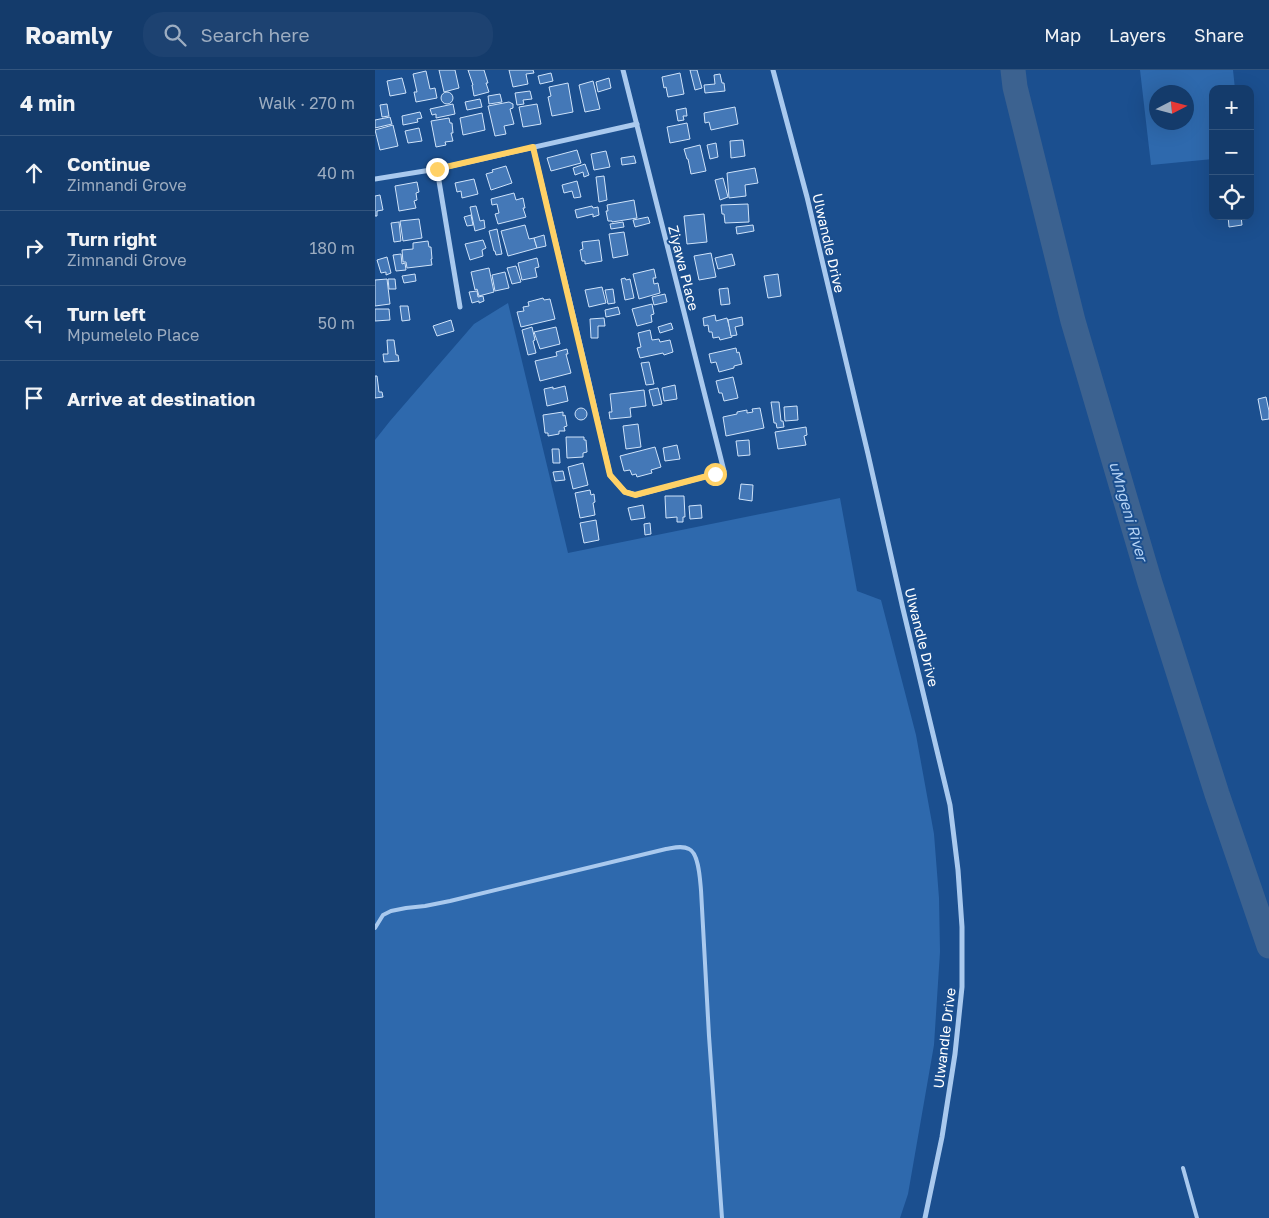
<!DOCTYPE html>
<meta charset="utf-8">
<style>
:root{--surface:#143b6b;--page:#1d4271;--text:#f1f3f6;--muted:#9dadc1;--line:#33557e}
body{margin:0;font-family:"Golos Text",sans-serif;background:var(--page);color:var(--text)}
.controls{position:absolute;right:15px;top:15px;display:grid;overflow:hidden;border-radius:10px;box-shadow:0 5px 20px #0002}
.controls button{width:45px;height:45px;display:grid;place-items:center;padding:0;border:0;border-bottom:1px solid var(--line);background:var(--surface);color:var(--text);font:25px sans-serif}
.compass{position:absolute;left:774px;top:15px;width:45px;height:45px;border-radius:50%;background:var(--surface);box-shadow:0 5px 20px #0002;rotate:84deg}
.stop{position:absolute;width:15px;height:15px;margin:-11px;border:4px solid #ffd166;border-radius:50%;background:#fff}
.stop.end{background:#ffd166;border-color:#fff;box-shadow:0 1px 5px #0008}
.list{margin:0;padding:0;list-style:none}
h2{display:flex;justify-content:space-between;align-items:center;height:65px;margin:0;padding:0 20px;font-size:21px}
h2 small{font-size:16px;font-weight:400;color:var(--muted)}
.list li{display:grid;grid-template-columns:32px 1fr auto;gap:15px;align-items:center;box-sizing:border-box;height:75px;padding:0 20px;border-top:1px solid var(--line)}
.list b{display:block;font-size:19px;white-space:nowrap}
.list p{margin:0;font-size:16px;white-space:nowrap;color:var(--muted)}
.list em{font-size:16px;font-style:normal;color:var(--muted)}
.icon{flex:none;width:28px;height:28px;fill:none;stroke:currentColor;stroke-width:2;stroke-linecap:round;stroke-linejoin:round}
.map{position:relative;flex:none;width:894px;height:1148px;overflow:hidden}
header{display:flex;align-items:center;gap:30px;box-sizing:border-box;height:70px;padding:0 25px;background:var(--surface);border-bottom:1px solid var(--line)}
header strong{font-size:24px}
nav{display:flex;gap:28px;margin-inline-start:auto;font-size:18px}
.search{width:350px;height:45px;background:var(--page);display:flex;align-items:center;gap:12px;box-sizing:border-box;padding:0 18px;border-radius:20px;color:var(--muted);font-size:19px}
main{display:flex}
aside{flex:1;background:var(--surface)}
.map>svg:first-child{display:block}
.green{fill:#2e69ad;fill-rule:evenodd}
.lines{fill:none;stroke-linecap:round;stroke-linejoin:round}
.river{stroke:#3c6290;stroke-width:25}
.building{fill:#4478b7;stroke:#cfe3fa}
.lane{stroke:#a9c9ee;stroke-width:4}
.street{stroke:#a9c9ee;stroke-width:5}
.route{stroke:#ffd166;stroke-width:6}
.labels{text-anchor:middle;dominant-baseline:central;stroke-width:4;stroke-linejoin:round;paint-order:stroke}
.street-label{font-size:14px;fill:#fff;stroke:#1b4f8f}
.water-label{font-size:15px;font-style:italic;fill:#b5d3f5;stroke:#1b4f8f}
</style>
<header>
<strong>Roamly</strong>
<div class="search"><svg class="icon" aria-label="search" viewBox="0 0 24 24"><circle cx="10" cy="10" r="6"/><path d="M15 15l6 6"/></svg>Search here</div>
<nav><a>Map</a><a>Layers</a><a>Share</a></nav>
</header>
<main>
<aside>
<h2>4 min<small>Walk · 270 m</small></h2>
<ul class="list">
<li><svg class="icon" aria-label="ahead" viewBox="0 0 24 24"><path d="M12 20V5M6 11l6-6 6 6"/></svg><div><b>Continue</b><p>Zimnandi Grove</p></div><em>40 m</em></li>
<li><svg class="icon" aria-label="right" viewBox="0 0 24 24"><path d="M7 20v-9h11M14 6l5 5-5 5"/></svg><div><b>Turn right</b><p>Zimnandi Grove</p></div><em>180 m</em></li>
<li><svg class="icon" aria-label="left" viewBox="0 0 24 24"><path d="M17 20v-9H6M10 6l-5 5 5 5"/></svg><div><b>Turn left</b><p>Mpumelelo Place</p></div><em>50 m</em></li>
<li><svg class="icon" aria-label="arrive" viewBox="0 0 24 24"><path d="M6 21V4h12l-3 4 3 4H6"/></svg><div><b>Arrive at destination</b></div></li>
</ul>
</aside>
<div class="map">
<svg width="894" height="1148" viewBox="0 0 894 1148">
<rect width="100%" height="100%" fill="#1b4f8f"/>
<g class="green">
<path d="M765 0H858L860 19H838V89L776 95ZM782 22H812V52H782Z"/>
<path d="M133 233 193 483 465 428 482 521 506 530 541 665 559 764 564 828 565 882 559 975 533 1124 525 1148H0V370L15 351 99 254Z"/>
</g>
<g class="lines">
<path class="river" d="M638 0 640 17 698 251 775 513 842 724 894 876"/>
</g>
<g class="building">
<path d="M64 0H80L84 18 69 22Z"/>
<path d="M93 0H109L113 13H111L114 22 99 26 97 15H98Z"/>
<path d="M134 0H158L159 3 151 4 153 14 138 17Z"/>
<path d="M315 0H322L327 18 320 20Z"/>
<path d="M51 1 55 19 60 18 62 28 41 32 39 22H42L38 4Z"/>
<path d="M176 3 178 11 165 14 163 6Z"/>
<path d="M305 3 309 24 293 27 291 17 289 18 287 7Z"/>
<path d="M345 4 347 13H349L350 21 330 23 329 15 340 14 339 5Z"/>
<path d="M27 8 31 23 15 26 12 11Z"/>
<path d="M234 8 236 18 223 22 221 12Z"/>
<path d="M218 11 225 39 210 42 204 15Z"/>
<path d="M193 13 198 42 177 46 173 27 176 26 174 17Z"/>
<path d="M155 21 157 29 148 30 149 34 142 35 140 23Z"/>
<circle cx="72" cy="28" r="6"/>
<path d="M125 24 127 32 114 34 113 26Z"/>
<path d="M105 29 107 37 92 40 90 32Z"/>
<path d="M134 32 138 34V38L135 39 139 54 129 56 131 64 120 66 113 36Z"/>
<path d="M12 34 14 46 7 47 5 35Z"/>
<path d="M78 34 80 44 61 48V44L57 45 55 39Z"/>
<path d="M162 34 166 54 148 57 144 37Z"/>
<path d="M360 37 363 54 336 60 334 52 330 53 329 43Z"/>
<path d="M311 38 312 46H308L309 50 303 51 301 40Z"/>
<path d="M45 42 47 48 42 49 43 52 28 55 27 46Z"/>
<path d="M107 43 110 60 88 65 85 48Z"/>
<path d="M15 47 17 54 0 58V50Z"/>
<path d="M74 48 75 53H77L78 63H76L78 71 70 72 71 75 61 77 56 51Z"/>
<path d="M312 53 315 69 295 73 292 57Z"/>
<path d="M18 55 23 76 5 80 0 60Z"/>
<path d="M44 58 47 71 33 73 30 61Z"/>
<path d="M368 70 370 86 356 88 355 71Z"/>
<path d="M341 73 343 87 335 89 332 75Z"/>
<path d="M325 75 331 101 316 104 313 89H312L309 79Z"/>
<path d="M202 80 206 93 176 101 172 88Z"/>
<path d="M231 81 235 97 219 100 216 84Z"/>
<path d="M259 86 261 93 247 95 246 88Z"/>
<path d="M210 94 214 105 209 107 208 102 200 105 198 98Z"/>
<path d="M131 96 137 113 116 120 111 104 118 102 117 100Z"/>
<path d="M380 98 383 113 370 115 371 126 354 128 352 103Z"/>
<path d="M229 106 232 130 224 132 221 107Z"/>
<path d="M348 108 353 127 345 130 340 110Z"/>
<path d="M99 109 103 124 87 128 86 121 82 122 80 113Z"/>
<path d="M202 111 206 127 199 128 197 121 189 123 187 115Z"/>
<path d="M42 112 44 122 41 123 42 130 39 131 41 138 24 141 20 116Z"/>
<path d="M139 123 141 130 148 128 150 138H148L151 147 123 154 120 144 124 143 122 134 117 135 116 129Z"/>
<path d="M5 125 8 140 2 141V146H0V126Z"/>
<path d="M259 130 262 148 237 152V151H233L231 141H233L232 135Z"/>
<path d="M373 134 374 152 350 153 349 144H347L346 135Z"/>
<path d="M101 136 105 151 109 150 110 158 100 161 95 137Z"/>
<path d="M217 136 218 138 223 137 224 145 218 147V144L202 148 200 140Z"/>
<path d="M329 144 332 172 312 174 309 146Z"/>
<path d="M96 145 98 155 92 156 89 147Z"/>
<path d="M853 146H866L867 155 854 157Z"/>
<path d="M273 147 275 153 260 157 258 150Z"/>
<path d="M44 149 47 168 28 171 25 151Z"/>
<path d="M24 152 26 171 19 172 16 153Z"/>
<path d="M248 152 249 157 236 159 235 154Z"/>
<path d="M150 155 154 169 159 168 162 178 133 186 126 161Z"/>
<path d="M378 155 379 161 362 164 361 157Z"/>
<path d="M122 159 127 184 121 185 120 181H119L114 161Z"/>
<path d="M249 162 253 185 238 188 234 164Z"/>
<path d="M169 165 171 176 162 178 159 168Z"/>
<path d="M108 170 111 178 107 180 108 186 95 190 90 174Z"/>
<path d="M224 170 227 191 210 194V191H207L205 180 208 179 207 172Z"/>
<path d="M53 171 54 177H56L57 189H56L57 195 32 198 31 192H28L27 180 38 179V173Z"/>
<path d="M336 183 341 207 324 210 319 186Z"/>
<path d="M26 184 27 194 30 193 31 200 21 201 18 185Z"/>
<path d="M357 184 360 195 343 199 340 188Z"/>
<path d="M12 187 16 203 11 205V202L6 203 2 190Z"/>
<path d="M162 188 164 197 160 198 162 207 147 210 143 193Z"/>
<path d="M141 196 146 212 137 214 132 198Z"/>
<path d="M114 198 119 222 104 226 102 219 100 220 96 202Z"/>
<path d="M279 199 281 208H278L279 214 283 213 285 223 264 229 258 204Z"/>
<path d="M130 202 134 218 120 221 117 205Z"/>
<path d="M40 204 41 211 29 213 27 206Z"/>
<path d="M403 204 406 226 393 228 389 206Z"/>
<path d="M250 208 251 210 255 209 259 228 250 230 246 209Z"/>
<path d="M12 209 15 234 0 236V210Z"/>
<path d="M13 209H20L21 219H14Z"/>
<path d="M227 217 231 233 214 237 210 220Z"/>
<path d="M353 218 355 234 346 235 344 219Z"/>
<path d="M238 219 240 233 233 234 230 220Z"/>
<path d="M102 221 103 227 108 226 109 231 104 233V231L97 233 94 222Z"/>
<path d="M290 224 292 232 279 235 277 227Z"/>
<path d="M168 228 169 230 175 229 180 249 146 257 142 242 149 241 148 237 154 236 153 232Z"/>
<path d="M277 234 279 244 276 245 277 252 262 256 257 239Z"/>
<path d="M25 236H33L35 250 27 251Z"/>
<path d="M243 237 245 244 231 247 230 240Z"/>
<path d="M0 239H14L15 250 0 251Z"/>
<path d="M340 245 341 251 352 248 357 267 345 270 344 267 338 268 337 262H334L333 255 329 256 328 248Z"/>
<path d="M367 247 368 255 360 257 362 265 356 266 353 250Z"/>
<path d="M229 248 230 256H223V268H216L215 249Z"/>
<path d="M76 250 79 261 62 266 58 256Z"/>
<path d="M296 253 298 259 285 263 283 257Z"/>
<path d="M157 257 160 270 158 271 161 283 153 285 147 260Z"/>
<path d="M181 257 185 274 165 279 159 262Z"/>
<path d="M275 260 277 270 284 269 285 272 295 270 298 282 289 285 288 283 265 288 262 278 266 277 263 263Z"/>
<path d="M12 270H19L21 285H23L24 291 9 292 8 284H13Z"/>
<path d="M361 278 362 283 364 282 367 294 359 296V298L344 302 341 292 336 293 334 284Z"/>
<path d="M192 279 193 284H191L196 303 165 311 160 291 182 286 181 282Z"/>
<path d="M274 292 279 314 271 315 266 293Z"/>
<path d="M0 306H2L4 322H7L8 327 0 328Z"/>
<path d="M358 307 363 328 349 331 347 323H344L341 311Z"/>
<path d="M300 315 302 329 289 331 287 318Z"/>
<path d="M190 316 193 331 172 336 169 319 178 317V319Z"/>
<path d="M283 318 287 334 278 336 274 320Z"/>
<path d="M269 320 271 336 255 338 256 347 235 349 234 342H237L235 324Z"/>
<path d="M891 327 894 341V349L887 350 883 329Z"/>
<path d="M396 332H404L406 351H408L409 357 402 358 401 353H399Z"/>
<path d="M422 336 423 350 410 351 409 337Z"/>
<path d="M385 338 389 358 351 366 348 347 362 344V342L372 340V343L378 342 377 339Z"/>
<circle cx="206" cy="344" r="6"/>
<path d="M188 342V346L190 345 192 356 189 357 190 361H184V364L173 366V363H170L168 345Z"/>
<path d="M263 354 266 377 251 379 248 356Z"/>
<path d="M431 357 432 365 429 366 431 375 403 379 400 362Z"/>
<path d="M191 367H209V370H211L212 382 208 383V387L192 388Z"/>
<path d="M374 370 375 385 363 386 361 371Z"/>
<path d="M302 375 305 389 290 391 288 378Z"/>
<path d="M280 377 286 397 276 400 277 403 262 407 261 404 257 405 255 400 249 401 245 386Z"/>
<path d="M177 379H184L185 393H178Z"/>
<path d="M208 393 213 415 198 419 193 397Z"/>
<path d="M188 401 190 410 180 411 178 402Z"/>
<path d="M366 414 378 415 377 431 364 429Z"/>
<path d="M215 420 216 425 219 424 220 432 218 433 220 445 205 448 200 423Z"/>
<path d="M290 426H309L310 447H308V452H302V447L291 448Z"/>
<path d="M268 435 270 448 256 450 253 438Z"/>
<path d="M326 435 327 448 315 449 314 436Z"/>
<path d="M221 450 224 470 209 473 205 453Z"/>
<path d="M275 453 276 464 270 465 269 454Z"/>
</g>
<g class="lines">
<g class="lane">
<path d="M0 858 8 845 16 841 31 838 50 836 75 831 291 779C298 778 307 775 314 779 324 783 325 810 326 820L334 966 347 1148"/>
<path d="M808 1098 822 1148"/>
</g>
<g class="street">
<path d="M398 0 432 127 493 384 528 539 575 735 583 800 587 857V917L580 984 567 1067 550 1148"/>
<path d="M158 77 213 308 235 405 250 422 261 425 325 408 349 401 248 0"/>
<path d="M62 99 85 237"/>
<path d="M0 109 62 99 262 54"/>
</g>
</g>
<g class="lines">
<path class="route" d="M62 99 158 77 235 405 250 422 260 425 340 404"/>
</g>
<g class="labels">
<g class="street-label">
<text transform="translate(454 173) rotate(77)">Ulwandle Drive</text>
<text transform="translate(309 198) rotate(76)">Ziyawa Place</text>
<text transform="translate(547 567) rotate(76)">Ulwandle Drive</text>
<text transform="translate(569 968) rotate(-83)">Ulwandle Drive</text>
</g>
<g class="water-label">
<text transform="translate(754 441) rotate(74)">uMngeni River</text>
</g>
</g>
</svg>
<div class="controls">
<button>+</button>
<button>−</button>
<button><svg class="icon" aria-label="locate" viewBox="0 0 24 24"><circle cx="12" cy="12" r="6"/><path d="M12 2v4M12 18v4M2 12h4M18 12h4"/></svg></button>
</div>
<svg class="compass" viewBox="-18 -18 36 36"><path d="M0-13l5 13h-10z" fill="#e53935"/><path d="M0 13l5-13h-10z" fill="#9dadc1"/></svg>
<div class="stop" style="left:340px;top:404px"></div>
<div class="stop end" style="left:62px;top:99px"></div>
</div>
</main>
